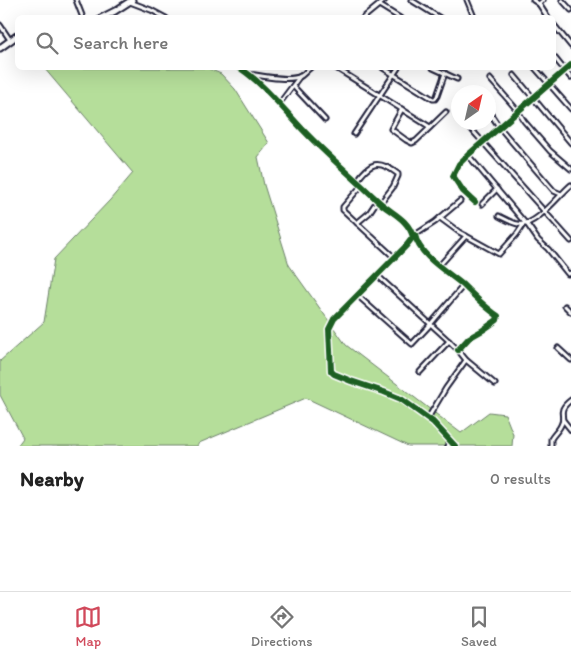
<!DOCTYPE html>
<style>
:root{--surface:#fff;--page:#f2f2f2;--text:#222;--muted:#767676;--line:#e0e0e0;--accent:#d1495b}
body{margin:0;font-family:Itim,sans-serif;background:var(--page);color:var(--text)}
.compass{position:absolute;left:451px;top:85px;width:45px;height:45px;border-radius:50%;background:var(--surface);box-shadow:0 5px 20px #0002;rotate:34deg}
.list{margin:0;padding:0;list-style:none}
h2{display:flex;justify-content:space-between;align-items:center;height:65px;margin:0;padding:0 20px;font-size:21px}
h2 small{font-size:16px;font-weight:400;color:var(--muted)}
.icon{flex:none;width:28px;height:28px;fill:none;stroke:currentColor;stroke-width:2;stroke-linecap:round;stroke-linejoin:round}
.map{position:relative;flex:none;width:571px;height:446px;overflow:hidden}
.search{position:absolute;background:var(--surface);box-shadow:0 5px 20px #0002;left:15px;right:15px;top:15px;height:55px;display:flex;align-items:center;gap:12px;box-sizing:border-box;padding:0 18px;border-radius:8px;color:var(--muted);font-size:19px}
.sheet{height:145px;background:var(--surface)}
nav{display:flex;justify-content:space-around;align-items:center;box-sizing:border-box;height:70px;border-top:1px solid var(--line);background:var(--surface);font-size:14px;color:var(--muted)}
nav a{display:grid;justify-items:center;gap:2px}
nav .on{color:var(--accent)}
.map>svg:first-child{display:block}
.green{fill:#b5de9a;stroke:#6c806a}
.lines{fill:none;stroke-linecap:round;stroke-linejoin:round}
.minor-casing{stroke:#22223b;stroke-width:7}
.secondary-casing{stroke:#22223b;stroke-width:9}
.minor{stroke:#fff;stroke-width:3}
.secondary{stroke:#fff;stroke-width:5}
.cycleway-casing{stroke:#fff;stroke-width:9}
.cycleway{stroke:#1b5e20;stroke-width:6}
</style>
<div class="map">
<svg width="571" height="446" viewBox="0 0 571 446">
<rect width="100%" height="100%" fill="#fff"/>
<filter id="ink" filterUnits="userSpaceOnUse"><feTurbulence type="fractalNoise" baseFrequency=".02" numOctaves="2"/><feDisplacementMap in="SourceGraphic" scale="10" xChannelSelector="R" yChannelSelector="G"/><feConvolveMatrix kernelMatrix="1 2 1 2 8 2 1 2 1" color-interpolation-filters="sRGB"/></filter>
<g filter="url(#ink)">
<path class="green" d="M44 68H207L221 74 235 89 269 143 258 157 264 185 289 265 346 345 461 433 489 412 505 414 513 434 512 446H408L306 398 199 443 197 446H17L23 438 0 395V361L44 322 54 259 110 200 133 173Z"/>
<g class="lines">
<defs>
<g id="minor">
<path d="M76 0 83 18"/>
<path d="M411 0 440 18"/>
<path d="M467 0 474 17"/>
<path d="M533 0 539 4"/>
<path d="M543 0 539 4 548 18"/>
<path d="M562 0 571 10"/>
<path d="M130 2 151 10 166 18"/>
<path d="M379 5 400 18"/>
<path d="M363 18 385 0"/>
<path d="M0 25 10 40"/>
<path d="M554 25 571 46"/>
<path d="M554 57 571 78"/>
<path d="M240 68C265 85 284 110 305 132 328 156 353 177 377 200 390 213 408 218 413 237L406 246 334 319 329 329 331 371 334 374 351 381 384 392 401 399 433 422 455 446"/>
<path d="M336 68 430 127"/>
<path d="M383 68 433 99H435L437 96 445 73"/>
<path d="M433 68 457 79"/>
<path d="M535 68 571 109"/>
<path d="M249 74C262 76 289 82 301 76 304 74 307 70 310 68"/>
<path d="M514 75 571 143"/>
<path d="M490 79 518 111 524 121 550 151 571 169"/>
<path d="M293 86 325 120"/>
<path d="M279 104 300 76"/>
<path d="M402 109 391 129 406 140 412 143 416 141 446 112"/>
<path d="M488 110 500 128 554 191 561 194"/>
<path d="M472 130 571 241"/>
<path d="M354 134 398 68"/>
<path d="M468 155 526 224"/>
<path d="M357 181C370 162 378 159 398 174V176L393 187 380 204"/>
<path d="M362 185 343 207V210L395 258"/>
<path d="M475 202 463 191 453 176 459 164 468 155 571 65"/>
<path d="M482 204 497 189"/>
<path d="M499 216C505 219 512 223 518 224 535 228 559 195 571 185"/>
<path d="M440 218 459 232 499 254 517 234 523 225"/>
<path d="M357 223 369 213 377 201"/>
<path d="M527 224 538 240 548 249 568 274 571 273"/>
<path d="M415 235C419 256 448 272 463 285 474 296 485 307 498 316L497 320 483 330 469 338 458 350"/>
<path d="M415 235 435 222 460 201"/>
<path d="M439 266 466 236"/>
<path d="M378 276 449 341 458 350 466 360 495 384"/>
<path d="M358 296 412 344 428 327 463 286"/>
<path d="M565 306 571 312"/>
<path d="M558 348 571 360"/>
<path d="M420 372 449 341"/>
<path d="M428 418 446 388 466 360"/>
<path d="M563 420 571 430"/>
<path d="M448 446 451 441"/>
<path d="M551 446V439C554 434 559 430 561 425 567 416 555 412 571 400"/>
</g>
<g id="secondary">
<path d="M101 18 115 11 132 0"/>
<path d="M0 48 18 35"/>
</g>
</defs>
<use href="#minor" class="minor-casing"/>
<use href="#secondary" class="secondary-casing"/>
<use href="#minor" class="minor"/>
<use href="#secondary" class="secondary"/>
<defs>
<g id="cycleway">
<path d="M240 68C265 85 284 110 305 132 328 156 353 177 377 200 390 213 408 218 413 237L406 246 334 319 329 329 331 371 334 374 351 381 384 392 401 399 433 422 455 446"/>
<path d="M475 202 463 191 453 176 459 164 468 155 571 65"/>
<path d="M415 235C419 256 448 272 463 285 474 296 485 307 498 316L497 320 483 330 469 338 458 350"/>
</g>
</defs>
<use href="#cycleway" class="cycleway-casing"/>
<use href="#cycleway" class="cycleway"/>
</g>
</g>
</svg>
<svg class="compass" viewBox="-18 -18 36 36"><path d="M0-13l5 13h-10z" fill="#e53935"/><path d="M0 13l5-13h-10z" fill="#767676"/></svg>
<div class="search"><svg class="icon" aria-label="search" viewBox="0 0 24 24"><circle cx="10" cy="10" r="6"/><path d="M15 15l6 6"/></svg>Search here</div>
</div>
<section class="sheet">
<h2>Nearby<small>0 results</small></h2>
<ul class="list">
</ul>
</section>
<nav>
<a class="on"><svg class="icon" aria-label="map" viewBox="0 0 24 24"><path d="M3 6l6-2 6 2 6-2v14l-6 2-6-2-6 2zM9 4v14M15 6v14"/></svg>Map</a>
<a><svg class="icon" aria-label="directions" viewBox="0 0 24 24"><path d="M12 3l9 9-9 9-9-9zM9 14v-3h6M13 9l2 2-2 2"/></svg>Directions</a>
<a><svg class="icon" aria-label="saved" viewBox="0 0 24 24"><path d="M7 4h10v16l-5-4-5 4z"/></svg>Saved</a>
</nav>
